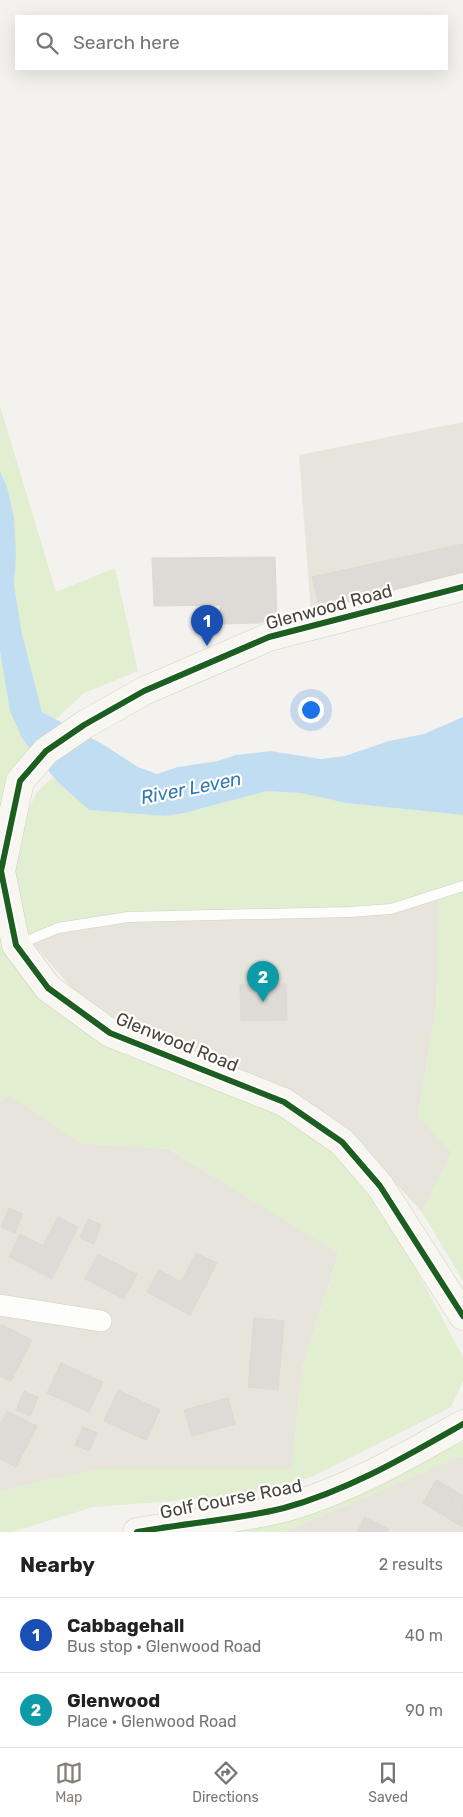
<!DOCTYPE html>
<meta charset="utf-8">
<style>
:root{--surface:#fff;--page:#f6f6f6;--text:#222;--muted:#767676;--line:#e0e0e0;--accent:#868178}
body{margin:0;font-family:Rubik,sans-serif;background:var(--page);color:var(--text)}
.you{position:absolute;left:310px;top:709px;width:18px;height:18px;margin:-12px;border:4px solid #fff;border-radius:50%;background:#1a73e8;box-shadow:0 0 0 8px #1a73e833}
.badge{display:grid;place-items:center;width:32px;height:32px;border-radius:50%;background:var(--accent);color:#fff;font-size:16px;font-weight:700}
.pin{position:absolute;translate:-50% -41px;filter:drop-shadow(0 1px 2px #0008)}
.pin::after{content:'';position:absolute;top:26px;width:18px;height:15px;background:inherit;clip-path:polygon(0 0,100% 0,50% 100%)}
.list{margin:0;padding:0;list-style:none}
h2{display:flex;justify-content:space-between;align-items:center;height:65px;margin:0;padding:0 20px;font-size:21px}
h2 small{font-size:16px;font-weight:400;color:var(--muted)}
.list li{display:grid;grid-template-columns:32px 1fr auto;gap:15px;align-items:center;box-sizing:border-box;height:75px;padding:0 20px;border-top:1px solid var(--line)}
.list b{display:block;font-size:19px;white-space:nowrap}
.list p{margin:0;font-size:16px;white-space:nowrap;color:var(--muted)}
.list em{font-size:16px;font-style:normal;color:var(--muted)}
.icon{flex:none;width:28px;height:28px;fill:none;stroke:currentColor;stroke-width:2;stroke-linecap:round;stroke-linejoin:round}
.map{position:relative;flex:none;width:463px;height:1532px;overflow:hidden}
.search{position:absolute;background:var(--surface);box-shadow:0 5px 20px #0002;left:15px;right:15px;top:15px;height:55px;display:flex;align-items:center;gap:12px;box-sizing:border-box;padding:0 18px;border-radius:0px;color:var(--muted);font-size:19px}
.sheet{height:215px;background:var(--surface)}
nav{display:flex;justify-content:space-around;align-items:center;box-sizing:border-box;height:70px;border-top:1px solid var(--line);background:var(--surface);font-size:14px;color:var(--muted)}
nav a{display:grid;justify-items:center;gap:2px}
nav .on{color:var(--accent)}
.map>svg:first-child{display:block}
.residential{fill:#e7e4dc}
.green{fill:#e1eecf}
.water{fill:#c0ddf1}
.building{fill:#dedbd6;stroke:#dcd9d4}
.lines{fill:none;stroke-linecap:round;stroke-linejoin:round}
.lane-casing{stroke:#d2d0cb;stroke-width:11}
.street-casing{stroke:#d2d0cb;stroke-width:22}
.secondary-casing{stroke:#d3cfc5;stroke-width:29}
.lane{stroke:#fdfdfc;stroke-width:10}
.street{stroke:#fdfdfc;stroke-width:21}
.secondary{stroke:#f7f6f1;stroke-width:28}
.cycleway-casing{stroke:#fff;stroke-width:9}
.cycleway{stroke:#1b5e20;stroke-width:6}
.labels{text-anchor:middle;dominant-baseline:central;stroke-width:4.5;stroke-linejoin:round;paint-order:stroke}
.street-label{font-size:18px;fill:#4b4439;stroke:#fff}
.water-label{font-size:19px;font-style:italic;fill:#2e7ab2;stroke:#fff}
</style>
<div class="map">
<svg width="463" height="1532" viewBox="0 0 463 1532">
<rect width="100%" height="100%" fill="#f4f2ee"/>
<g class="residential">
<path d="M463 422V590L312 626 299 455Z"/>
<path d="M436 895 439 914 436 1010 418 1116 452 1152 422 1212 388 1175 159 1042 82 1000 30 940 58 928Z"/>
<path d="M10 1095 81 1143 169 1149 339 1253 302 1368 292 1469H99L18 1487 0 1493V1101Z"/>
<path d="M461 1456 463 1457V1532H284Z"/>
</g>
<g class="green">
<path d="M0 406 56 592 115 568 138 671 84 693 56 719 42 712 22 634 14 584 16 555 7 487 0 471Z"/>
<path d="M0 651 6 679 35 756 1 871 48 988 280 1108 350 1162 389 1219 463 1357V1381L451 1407 312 1477 241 1496 93 1507 12 1532H0V1493L18 1487 99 1469H292L302 1368 339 1254 170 1149 81 1143 10 1095 0 1101Z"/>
<path d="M53 777 89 810 165 816 184 813 267 791 301 793 346 803 463 815V1281L422 1212 452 1152 418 1116 436 1010 439 914 436 895 391 909 128 917 30 940 17 912 9 851 37 792Z"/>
<path d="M463 1442V1457L461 1456 284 1532H220L324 1506Z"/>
</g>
<path class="water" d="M0 471 7 487 14 518 16 555 14 584 22 634 42 712 104 745 138 767 157 774 178 767 218 761 236 755 270 751 321 759 345 756 389 741 424 734 463 717V815L346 803 301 793 267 791 184 813 165 816 89 810 59 783 35 756 22 738 10 711 0 651Z"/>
<g class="building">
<path d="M463 544V576L320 608 312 577Z"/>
<path d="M275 557 277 617 259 623 221 624 220 605 154 606 152 558Z"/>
<path d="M286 984 287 1020 241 1021 240 985Z"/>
<path d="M9 1208 23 1214 15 1233 1 1227Z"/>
<path d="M58 1217 78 1227 52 1279 9 1257 20 1234 43 1246Z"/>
<path d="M88 1219 101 1225 94 1244 80 1238Z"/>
<path d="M196 1253 217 1263 190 1315 147 1292 159 1270 181 1282Z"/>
<path d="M98 1254 137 1274 124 1299 85 1279Z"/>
<path d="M254 1318 284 1321 278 1390 248 1387Z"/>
<path d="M2 1325 32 1340 11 1381 0 1376V1329Z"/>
<path d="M61 1363 103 1382 89 1412 47 1393Z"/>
<path d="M118 1390 160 1410 146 1440 104 1421Z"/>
<path d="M24 1391 38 1397 30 1416 16 1410Z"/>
<path d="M228 1398 235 1424 192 1436 184 1410Z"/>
<path d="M7 1411 37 1426 16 1467 0 1459V1425Z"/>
<path d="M83 1427 97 1433 89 1451 75 1445Z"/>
<path d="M436 1480 457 1492 443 1515 423 1503Z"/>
<path d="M457 1492 463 1496 462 1527 443 1515Z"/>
<path d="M365 1517 389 1529 388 1532H357Z"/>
</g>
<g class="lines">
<defs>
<path id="lane" d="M17 945 58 928 128 917 349 912 391 909 463 886"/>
<path id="street" d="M0 1305 101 1321"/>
<g id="secondary">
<path d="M463 587 269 637 144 691 84 725 46 751 20 781 1 871 16 945 48 988 110 1033 284 1102 342 1142 380 1186 463 1316"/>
<path d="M137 1532C185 1523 236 1520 284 1508 349 1490 405 1457 463 1424"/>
</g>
</defs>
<use href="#lane" class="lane-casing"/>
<use href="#street" class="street-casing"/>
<use href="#secondary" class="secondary-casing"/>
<use href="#lane" class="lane"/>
<use href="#street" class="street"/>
<use href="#secondary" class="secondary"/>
<defs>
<g id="cycleway">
<path d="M463 587 269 637 144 691 84 725 46 751 20 781 1 871 16 945 48 988 110 1033 284 1102 342 1142 380 1186 463 1316"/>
<path d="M137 1532C185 1523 236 1520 284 1508 349 1490 405 1457 463 1424"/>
</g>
</defs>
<use href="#cycleway" class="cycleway-casing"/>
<use href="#cycleway" class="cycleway"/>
</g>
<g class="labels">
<g class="street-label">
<text transform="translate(329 607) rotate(-15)">Glenwood Road</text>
<text transform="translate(177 1042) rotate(22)">Glenwood Road</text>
<text transform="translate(231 1499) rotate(-11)">Golf Course Road</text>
</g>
<g class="water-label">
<text transform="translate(191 788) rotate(-11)">River Leven</text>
</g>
</g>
</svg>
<div class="you"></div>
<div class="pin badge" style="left:207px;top:646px;background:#1a4fb4">1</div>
<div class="pin badge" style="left:263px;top:1002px;background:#0f9aa8">2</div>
<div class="search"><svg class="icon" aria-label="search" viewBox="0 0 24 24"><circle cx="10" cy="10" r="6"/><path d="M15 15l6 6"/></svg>Search here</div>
</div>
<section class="sheet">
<h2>Nearby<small>2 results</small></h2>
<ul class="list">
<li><span class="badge" style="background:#1a4fb4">1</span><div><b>Cabbagehall</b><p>Bus stop · Glenwood Road</p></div><em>40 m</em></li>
<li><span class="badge" style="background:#0f9aa8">2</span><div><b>Glenwood</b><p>Place · Glenwood Road</p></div><em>90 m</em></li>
</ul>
</section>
<nav>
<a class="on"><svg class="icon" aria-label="map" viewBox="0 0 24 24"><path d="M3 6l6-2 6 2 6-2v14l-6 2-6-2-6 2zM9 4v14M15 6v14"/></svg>Map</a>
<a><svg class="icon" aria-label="directions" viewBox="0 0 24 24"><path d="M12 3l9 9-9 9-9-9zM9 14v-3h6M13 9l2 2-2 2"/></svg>Directions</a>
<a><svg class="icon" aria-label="saved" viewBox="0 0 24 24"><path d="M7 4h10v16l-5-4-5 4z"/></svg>Saved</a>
</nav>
